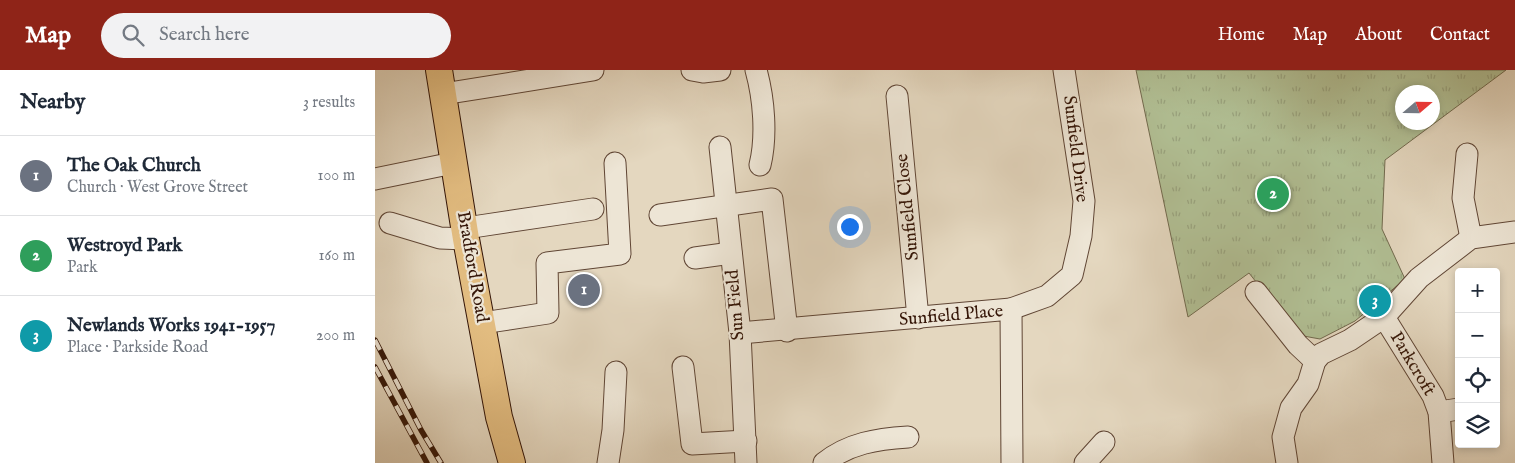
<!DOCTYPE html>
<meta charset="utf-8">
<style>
:root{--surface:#fff;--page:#f2f2f3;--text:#1f2937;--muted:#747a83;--line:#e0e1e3;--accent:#8f2418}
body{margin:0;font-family:"IM FELL English",serif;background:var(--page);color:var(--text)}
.controls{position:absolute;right:15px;bottom:15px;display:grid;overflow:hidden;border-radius:5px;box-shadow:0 2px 8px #0003}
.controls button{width:45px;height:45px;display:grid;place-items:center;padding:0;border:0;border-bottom:1px solid var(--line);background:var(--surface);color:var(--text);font:25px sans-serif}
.compass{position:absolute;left:1020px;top:15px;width:45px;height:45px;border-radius:50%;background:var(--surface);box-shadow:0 2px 8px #0003;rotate:70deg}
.you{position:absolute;left:474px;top:156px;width:18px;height:18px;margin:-12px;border:4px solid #fff;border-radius:50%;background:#1a73e8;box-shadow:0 0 0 8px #1a73e833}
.badge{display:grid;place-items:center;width:32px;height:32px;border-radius:50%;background:var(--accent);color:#fff;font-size:16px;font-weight:700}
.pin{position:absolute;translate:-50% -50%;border:2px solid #fff;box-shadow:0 1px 5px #0006}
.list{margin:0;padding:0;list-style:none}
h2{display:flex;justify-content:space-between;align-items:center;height:65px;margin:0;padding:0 20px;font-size:21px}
h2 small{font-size:16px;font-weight:400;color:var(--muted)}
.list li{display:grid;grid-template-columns:32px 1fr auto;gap:15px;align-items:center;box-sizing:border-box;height:80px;padding:0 20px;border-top:1px solid var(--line)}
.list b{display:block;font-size:19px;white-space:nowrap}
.list p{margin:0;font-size:16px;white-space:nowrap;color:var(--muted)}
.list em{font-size:16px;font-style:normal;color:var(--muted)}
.icon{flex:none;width:28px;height:28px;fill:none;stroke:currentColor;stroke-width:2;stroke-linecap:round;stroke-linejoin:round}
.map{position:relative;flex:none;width:1140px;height:393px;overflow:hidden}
header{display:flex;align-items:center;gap:30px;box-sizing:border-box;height:70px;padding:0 25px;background:var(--accent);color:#fff}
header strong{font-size:24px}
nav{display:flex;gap:28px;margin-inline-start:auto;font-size:18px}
.search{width:350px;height:45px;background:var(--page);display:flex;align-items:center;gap:12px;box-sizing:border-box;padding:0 18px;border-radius:28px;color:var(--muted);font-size:19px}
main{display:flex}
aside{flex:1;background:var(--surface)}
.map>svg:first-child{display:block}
.park{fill:url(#park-tufts);stroke:#726a4e;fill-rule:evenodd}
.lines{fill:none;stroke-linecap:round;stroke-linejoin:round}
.minor-casing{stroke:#604635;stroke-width:23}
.major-casing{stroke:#341507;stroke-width:28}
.minor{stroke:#ede5d5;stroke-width:21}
.major{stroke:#e2bc80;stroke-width:26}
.rail-casing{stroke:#341507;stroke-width:5.5}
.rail{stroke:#ede5d5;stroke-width:4;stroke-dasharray:11;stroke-linecap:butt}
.labels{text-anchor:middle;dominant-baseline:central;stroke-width:4.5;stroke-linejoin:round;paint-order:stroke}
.street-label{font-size:18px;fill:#341507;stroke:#ede5d5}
</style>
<header>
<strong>Map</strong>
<div class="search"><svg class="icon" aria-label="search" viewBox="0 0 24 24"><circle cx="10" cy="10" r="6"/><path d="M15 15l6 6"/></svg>Search here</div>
<nav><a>Home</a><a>Map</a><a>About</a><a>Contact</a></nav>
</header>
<main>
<aside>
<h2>Nearby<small>3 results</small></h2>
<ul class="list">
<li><span class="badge" style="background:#6b7280">1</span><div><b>The Oak Church</b><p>Church · West Grove Street</p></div><em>100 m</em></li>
<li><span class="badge" style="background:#2e9e5b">2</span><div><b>Westroyd Park</b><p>Park</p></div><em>160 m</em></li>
<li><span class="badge" style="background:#0f9aa8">3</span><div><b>Newlands Works 1941-1957</b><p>Place · Parkside Road</p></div><em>200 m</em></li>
</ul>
</aside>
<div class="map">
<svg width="1140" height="393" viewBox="0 0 1140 393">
<defs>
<pattern id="park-tufts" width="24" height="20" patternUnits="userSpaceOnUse" patternTransform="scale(1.25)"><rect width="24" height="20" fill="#b1bf94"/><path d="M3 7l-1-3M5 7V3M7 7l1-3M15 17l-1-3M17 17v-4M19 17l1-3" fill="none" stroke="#99a37e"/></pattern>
</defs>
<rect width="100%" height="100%" fill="#e4d7bf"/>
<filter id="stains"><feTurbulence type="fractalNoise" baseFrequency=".004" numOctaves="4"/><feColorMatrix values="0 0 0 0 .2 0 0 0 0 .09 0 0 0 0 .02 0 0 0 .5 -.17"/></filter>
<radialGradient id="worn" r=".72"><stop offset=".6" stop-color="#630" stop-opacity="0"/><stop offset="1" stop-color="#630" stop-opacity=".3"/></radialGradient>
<path class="park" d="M761 0H1131L1010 90 1007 159 1030 209 980 251 945 269 923 265 874 203 813 247ZM1028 22H1058V52H1028Z"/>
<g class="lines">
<defs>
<g id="minor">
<path d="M317 0 328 2 345 0"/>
<path d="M381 0C389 29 392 66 385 95"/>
<path d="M68 24 218 0"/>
<path d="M522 26 543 248"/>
<path d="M345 77 365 263 371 393"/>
<path d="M1092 84 1088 128 1096 168"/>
<path d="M0 109 78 93"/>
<path d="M285 145 397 129 412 261"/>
<path d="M15 153 65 168 91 169"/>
<path d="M91 158 218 139"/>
<path d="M320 188 356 183"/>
<path d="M881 222 923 275 940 291"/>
<path d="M636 239 672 226 697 205 706 166 709 131 689 0"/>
<path d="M1009 247 1058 326 1064 342 1068 393"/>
<path d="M107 253 173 243 172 193 245 184 240 93"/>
<path d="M365 263 636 239 637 393"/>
<path d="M308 297 317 374 371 371"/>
<path d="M1064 342 1084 339"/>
<path d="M233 393 238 360 241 302"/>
<path d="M449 393C474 373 502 369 533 367"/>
<path d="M710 393 729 372"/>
<path d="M912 393 908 367 916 338 933 314 940 291 946 284 975 270 1009 247 1044 208 1096 168 1140 162"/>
</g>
<path id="major" d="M64 0 91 169 124 347 137 393"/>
</defs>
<use href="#minor" class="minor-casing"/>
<use href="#major" class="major-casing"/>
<use href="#minor" class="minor"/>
<use href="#major" class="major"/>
<defs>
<g id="rail">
<path d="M0 270 46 360 66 393"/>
<path d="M0 297 52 393"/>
</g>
</defs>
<use href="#rail" class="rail-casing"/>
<use href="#rail" class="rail"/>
</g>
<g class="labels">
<g class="street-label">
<text transform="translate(700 79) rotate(83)">Sunfield Drive</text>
<text transform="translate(533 137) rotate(-96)">Sunfield Close</text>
<text transform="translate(97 197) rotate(80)">Bradford Road</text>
<text transform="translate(361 235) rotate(-95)">Sun Field</text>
<text transform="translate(576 246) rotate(-5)">Sunfield Place</text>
<text transform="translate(1037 294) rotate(59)">Parkcroft</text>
</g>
</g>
<rect width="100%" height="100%" filter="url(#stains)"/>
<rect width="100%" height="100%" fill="url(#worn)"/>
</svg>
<div class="controls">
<button>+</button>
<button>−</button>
<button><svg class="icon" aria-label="locate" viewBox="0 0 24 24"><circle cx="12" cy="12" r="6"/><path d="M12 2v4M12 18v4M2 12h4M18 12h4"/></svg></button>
<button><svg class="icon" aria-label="layers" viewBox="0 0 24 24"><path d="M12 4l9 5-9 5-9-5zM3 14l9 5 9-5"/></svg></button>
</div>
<svg class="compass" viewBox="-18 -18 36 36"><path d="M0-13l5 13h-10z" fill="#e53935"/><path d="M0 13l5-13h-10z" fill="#747a83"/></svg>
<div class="you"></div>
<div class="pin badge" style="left:209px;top:220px;background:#6b7280">1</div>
<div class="pin badge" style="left:898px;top:124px;background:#2e9e5b">2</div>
<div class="pin badge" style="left:1000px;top:231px;background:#0f9aa8">3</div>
</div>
</main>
